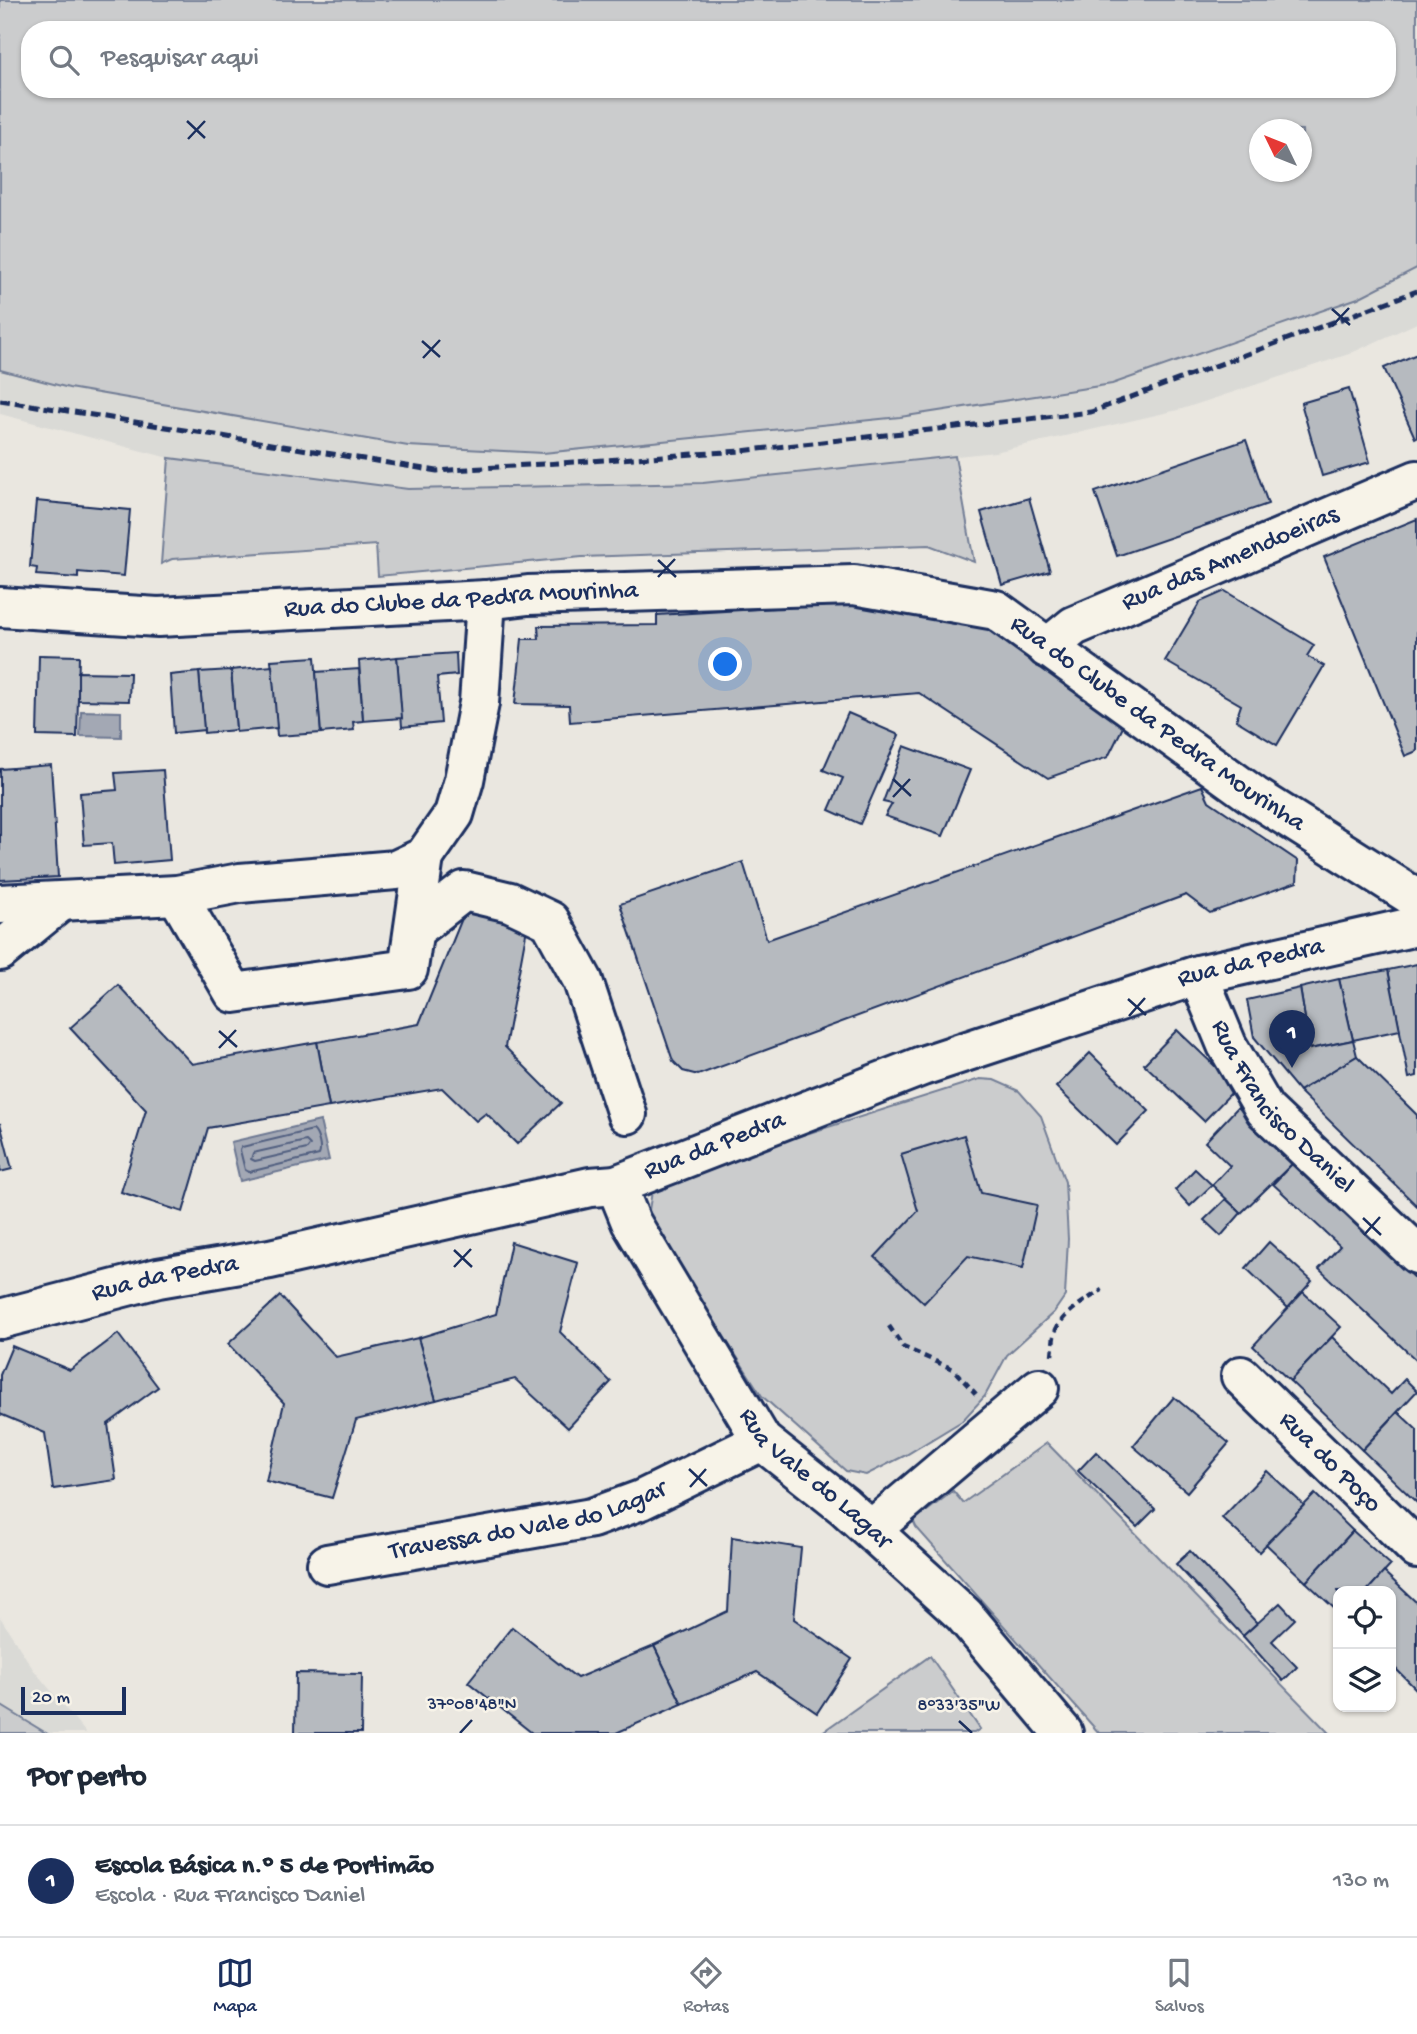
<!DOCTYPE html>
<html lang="pt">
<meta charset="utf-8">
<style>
:root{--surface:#fff;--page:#f6f6f7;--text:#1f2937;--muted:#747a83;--line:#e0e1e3;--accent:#1b2f5e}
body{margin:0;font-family:"Gochi Hand",sans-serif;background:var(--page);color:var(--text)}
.controls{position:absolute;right:21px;bottom:21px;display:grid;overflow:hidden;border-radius:14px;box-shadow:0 2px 5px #0004}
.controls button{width:63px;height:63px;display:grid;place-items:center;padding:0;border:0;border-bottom:2px solid var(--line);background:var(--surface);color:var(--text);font:35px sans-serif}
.compass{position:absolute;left:1249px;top:119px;width:63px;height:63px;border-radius:50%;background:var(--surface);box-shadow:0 2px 5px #0004;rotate:313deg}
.scale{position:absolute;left:21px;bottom:18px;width:105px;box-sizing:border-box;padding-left:7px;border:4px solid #1b2f5e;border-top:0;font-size:19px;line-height:24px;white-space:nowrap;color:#1b2f5e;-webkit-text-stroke:5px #f7f3e8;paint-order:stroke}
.you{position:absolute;left:726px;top:665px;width:24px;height:24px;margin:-18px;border:5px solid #fff;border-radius:50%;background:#1a73e8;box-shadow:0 0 0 10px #1a73e833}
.badge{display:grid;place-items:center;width:46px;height:46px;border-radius:50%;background:var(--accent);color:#fff;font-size:23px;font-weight:700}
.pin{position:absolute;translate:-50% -58px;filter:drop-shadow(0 2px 4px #0008)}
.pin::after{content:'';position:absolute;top:37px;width:24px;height:21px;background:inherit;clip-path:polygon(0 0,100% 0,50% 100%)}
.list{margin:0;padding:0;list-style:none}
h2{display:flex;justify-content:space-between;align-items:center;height:91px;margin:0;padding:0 28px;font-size:30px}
h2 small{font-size:23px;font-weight:400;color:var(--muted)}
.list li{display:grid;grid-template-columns:46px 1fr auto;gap:21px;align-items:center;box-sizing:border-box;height:112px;padding:0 28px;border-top:2px solid var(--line)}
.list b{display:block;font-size:26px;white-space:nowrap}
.list p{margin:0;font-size:23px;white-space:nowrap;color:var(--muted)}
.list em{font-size:23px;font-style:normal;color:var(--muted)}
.icon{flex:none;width:38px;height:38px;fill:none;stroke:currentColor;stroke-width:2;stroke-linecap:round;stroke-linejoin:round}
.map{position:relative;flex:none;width:1417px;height:1733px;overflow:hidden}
.search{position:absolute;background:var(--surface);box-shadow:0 2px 5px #0004;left:21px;right:21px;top:21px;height:77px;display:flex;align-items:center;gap:18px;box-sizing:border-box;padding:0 24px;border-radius:28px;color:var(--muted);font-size:26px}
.sheet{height:203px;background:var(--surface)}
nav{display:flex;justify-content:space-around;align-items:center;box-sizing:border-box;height:98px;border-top:2px solid var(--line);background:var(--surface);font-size:19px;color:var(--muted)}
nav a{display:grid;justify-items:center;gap:4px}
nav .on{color:var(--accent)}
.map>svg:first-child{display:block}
.built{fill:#dadad6}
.green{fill:#cbcccd;stroke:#737e96;stroke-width:2;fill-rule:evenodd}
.water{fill:#a3a8b4;stroke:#6d7892;stroke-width:2}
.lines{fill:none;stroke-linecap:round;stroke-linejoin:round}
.shore{stroke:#515f80;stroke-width:2}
.building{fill:#b6babf;stroke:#1b2f5e;stroke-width:2}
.minor-casing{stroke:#1b2f5e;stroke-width:44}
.path{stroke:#1b2f5e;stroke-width:4.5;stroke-dasharray:7 5;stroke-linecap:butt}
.minor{stroke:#f7f3e8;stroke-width:38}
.rail{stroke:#1b2f5e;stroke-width:5;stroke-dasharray:10 5;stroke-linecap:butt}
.ticks{fill:none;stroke:#1b2f5e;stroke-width:2.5}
.labels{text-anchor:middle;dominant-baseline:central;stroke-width:5;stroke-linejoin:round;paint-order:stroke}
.street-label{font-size:26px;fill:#1b2f5e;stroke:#f7f3e8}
.ticks-label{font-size:18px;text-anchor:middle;fill:#1b2f5e;stroke:#f7f3e8;stroke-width:5;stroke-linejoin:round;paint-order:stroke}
</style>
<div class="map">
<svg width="1417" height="1733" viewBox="0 0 1417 1733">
<rect width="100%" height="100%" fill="#eae7e0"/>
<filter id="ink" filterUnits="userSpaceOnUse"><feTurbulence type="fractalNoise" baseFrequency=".0143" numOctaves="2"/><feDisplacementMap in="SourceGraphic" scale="14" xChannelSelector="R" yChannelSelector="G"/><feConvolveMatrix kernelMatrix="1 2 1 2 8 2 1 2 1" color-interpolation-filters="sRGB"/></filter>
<g filter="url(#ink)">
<g class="built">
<path d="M1417 268V323L1349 354 1182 409 995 452 703 483 408 489 169 458 0 414V370L69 388 408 446 543 453 900 417 1112 384 1358 298Z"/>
<path d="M0 1617 33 1669 86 1733H0Z"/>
</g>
<g class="green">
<path d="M0 0H1417V268L1358 298 1112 384 900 417 543 453 408 446 69 388 0 370ZM30 30H1387V89H30ZM1260 130H1302V172H1260Z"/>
<path d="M955 456 974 562 929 545 582 557 378 576 376 545 172 559 161 564 169 458 408 489 703 483Z"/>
<path d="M980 1079 994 1080 1019 1091 1041 1116 1065 1182 1068 1239 1065 1296 1054 1312 1007 1355 985 1396 962 1421 906 1455 866 1475 846 1471 762 1396 655 1229 649 1210 653 1185 667 1178Z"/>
<path d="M1047 1443 1329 1733H1099L916 1527 912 1518 914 1509 923 1514 953 1491 963 1503Z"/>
<path d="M930 1656 980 1729 974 1733H821Z"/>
<path d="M0 1705 46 1733H0Z"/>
</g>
<g class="water">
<path d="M81 711 121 712V737L80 736Z"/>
<path d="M320 1121 329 1160 240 1181 231 1142Z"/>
</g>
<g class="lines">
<g class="shore">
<path d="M313 1130C318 1134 322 1149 319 1155L249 1172 245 1170 240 1150 242 1147Z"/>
<path d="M306 1141 310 1145 307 1149 255 1161 251 1159 253 1153Z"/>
</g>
</g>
<g class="building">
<path d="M1417 354V437L1415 438 1384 368Z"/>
<path d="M1349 389 1370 462 1322 476 1301 403Z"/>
<path d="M1246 440 1268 504 1117 556 1095 492Z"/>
<path d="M1029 498 1050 571 1002 585 981 512Z"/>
<path d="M36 501 130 510 124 576 78 572V578L36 575 37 568 30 567Z"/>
<path d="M1417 519V751L1405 756 1324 557Z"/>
<path d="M1225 591 1314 645 1307 656 1324 666 1277 745 1236 720 1241 705 1165 661 1200 602Z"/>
<path d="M842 604 975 620 1125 723 1108 757 1048 778 919 693 570 722 569 705 515 704 522 639H539L538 626 657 625V615Z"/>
<path d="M456 653 457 675 437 677 441 723 402 727 397 657Z"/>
<path d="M39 655 79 656 77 737 37 736Z"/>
<path d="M315 657 321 733 277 736 271 660Z"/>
<path d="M397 657 402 718 363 721 359 661Z"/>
<path d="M272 666 277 728 236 732 231 670Z"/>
<path d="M359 669 363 721 353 722 354 730 321 733 316 672Z"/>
<path d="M231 670 236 730 204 733 199 672Z"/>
<path d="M78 672 130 673 129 701 78 700Z"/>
<path d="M199 672 204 730 174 733 170 675Z"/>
<path d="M848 713 899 735 860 824 829 810 843 778 823 770Z"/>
<path d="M904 746 970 770 943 836 885 816 892 804 883 802Z"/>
<path d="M51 765 58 877 0 880V769Z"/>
<path d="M163 770 170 860 114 865 112 843 84 845 80 793 117 790 115 773Z"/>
<path d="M1202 786 1209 801 1298 861 1297 882 1210 913 1186 895 698 1075 683 1071 673 1061 620 904 743 862 767 940Z"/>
<path d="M467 906 527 928 505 1047 561 1103 517 1144 486 1113 476 1121 442 1088 329 1107 317 1042 419 1024Z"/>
<path d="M1417 964V1076L1409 1078 1388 970Z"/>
<path d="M1388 970 1400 1030 1353 1040 1339 979Z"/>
<path d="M1339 979 1353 1040 1310 1049 1300 988Z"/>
<path d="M118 985 192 1064 317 1042 329 1107 208 1128 183 1212 121 1192 146 1110 70 1028Z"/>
<path d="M1300 988 1310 1049 1353 1040 1357 1056 1299 1091 1254 1037 1247 1000Z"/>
<path d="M1177 1030 1237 1087 1204 1121 1144 1064Z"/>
<path d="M1090 1053 1149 1111 1116 1145 1056 1087Z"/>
<path d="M1357 1056 1417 1115V1206L1299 1091Z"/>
<path d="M1238 1107 1292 1164 1241 1213 1212 1185 1230 1166 1205 1142Z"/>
<path d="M0 1123 12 1169 0 1172Z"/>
<path d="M964 1135 981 1193 1037 1205 1023 1268 968 1256 924 1303 875 1257 918 1211 901 1154Z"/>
<path d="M1292 1164 1417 1280V1361L1319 1269 1340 1246 1273 1184Z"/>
<path d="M1195 1169 1212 1185 1190 1206 1175 1190Z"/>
<path d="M1226 1199 1241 1213 1221 1236 1204 1220Z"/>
<path d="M511 1242 578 1263 560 1332 611 1382 568 1428 515 1379 436 1400 418 1338 496 1314Z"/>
<path d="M1269 1242 1312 1281 1288 1308 1246 1268Z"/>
<path d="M1303 1292 1341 1327 1290 1381 1253 1346Z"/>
<path d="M280 1296 336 1357 418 1338 436 1400 356 1420 332 1498 266 1481 284 1403 228 1344Z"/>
<path d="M118 1334 158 1387 108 1424 116 1480 53 1489 45 1433 0 1414V1375L12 1346 70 1370Z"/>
<path d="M1332 1337 1391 1394 1405 1379 1417 1391 1362 1450 1290 1381Z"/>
<path d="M1174 1397 1229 1443 1187 1492 1133 1446Z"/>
<path d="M1398 1412 1417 1430V1503L1362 1450Z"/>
<path d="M1096 1452 1155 1509 1137 1527 1078 1471Z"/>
<path d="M1267 1471 1304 1505 1259 1552 1222 1518Z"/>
<path d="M1315 1494 1353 1531 1306 1582 1266 1544Z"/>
<path d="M1353 1531 1391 1565 1367 1591H1338V1612L1306 1582Z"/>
<path d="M732 1537 801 1548 794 1619 852 1659 817 1713 757 1672 682 1704 654 1646 728 1611Z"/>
<path d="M1190 1551 1257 1623 1243 1636 1176 1564Z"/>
<path d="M1384 1572 1417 1603V1690L1391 1664V1591H1367Z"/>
<path d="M1280 1603 1295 1619 1272 1641 1297 1667 1283 1681 1243 1636Z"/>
<path d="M512 1627 577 1678 654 1646 682 1704 616 1733H532L468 1682Z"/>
<path d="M296 1673 362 1674 361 1733H295Z"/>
</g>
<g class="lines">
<defs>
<g id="minor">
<path id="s1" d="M0 607 158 617 486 600 528 595 854 585 996 610 1254 796 1417 899"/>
<path id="s2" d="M1047 648 1074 626 1417 480"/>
<path d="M177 895 234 993 408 969 424 857"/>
<path d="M0 904 177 895 240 883 396 870 424 857 454 814 464 780 479 703 486 600"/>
<path d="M414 930 464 891 510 902 550 921 583 981 627 1114"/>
<path d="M0 951 60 902"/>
<path id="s3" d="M1198 975 1227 1045 1265 1110 1417 1254"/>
<path id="s4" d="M616 1185 631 1222 762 1441 844 1506 964 1615 1063 1733"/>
<path id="s5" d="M0 1319 158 1278 270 1259 590 1187 616 1185 922 1066 1198 975 1417 926"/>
<path id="s6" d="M1241 1376 1417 1549"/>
<path d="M872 1529 1039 1388"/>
<path id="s7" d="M327 1564 592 1518 641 1500 762 1441"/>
</g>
</defs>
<use href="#minor" class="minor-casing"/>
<g class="path">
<path d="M889 1326 903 1347 953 1369 976 1394"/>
<path d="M1052 1355C1053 1348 1053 1339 1055 1332 1062 1313 1086 1300 1102 1290"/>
</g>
<use href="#minor" class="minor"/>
<path class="rail" d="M0 400 437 471 741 451 1091 412 1417 291"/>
</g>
</g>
<path class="ticks" d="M187 121 205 138M188 139 205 121M1332 309 1350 325M1332 326 1349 308M422 341 440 357M423 358 440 340M658 560 676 577M658 577 675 559M893 779 911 796M893 797 910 779M1128 999 1146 1015M1129 1016 1145 998M219 1031 237 1047M219 1048 236 1030M1363 1218 1381 1235M1364 1235 1380 1217M454 1250 472 1267M454 1267 471 1249M689 1469 707 1486M690 1487 706 1469M959 1721 972 1733M460 1733 472 1720"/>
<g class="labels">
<g class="street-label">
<text stroke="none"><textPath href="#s2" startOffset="205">Rua das Amendoeiras</textPath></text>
<text stroke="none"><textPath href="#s1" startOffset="462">Rua do Clube da Pedra Mourinha</textPath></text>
<text stroke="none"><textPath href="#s1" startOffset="1197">Rua do Clube da Pedra Mourinha</textPath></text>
<text stroke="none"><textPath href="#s5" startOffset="1304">Rua da Pedra</textPath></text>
<text stroke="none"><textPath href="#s3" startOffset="159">Rua Francisco Daniel</textPath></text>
<text stroke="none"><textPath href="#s5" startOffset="737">Rua da Pedra</textPath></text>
<text stroke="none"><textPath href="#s5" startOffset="170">Rua da Pedra</textPath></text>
<text stroke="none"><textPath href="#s6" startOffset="124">Rua do Poço</textPath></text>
<text stroke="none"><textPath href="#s4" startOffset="359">Rua Vale do Lagar</textPath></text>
<text stroke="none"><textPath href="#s7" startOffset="206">Travessa do Vale do Lagar</textPath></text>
</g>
</g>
<g class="ticks-label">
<text x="472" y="1709">37°08'48"N</text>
<text x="959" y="1710">8°33'35"W</text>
</g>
</svg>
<div class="controls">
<button><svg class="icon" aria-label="locate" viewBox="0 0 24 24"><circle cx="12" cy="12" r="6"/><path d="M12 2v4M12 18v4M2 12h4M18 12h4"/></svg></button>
<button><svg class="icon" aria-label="layers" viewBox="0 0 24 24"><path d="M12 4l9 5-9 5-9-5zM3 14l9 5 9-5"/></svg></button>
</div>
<svg class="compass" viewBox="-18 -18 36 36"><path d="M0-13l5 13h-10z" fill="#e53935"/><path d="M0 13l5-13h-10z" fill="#747a83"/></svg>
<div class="scale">20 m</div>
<div class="you"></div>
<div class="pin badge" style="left:1292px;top:1068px">1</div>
<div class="search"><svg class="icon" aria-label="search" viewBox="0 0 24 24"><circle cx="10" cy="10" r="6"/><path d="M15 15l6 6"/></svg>Pesquisar aqui</div>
</div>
<section class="sheet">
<h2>Por perto<small></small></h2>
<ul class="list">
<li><span class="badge">1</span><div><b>Escola Básica n.º 5 de Portimão</b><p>Escola · Rua Francisco Daniel</p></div><em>130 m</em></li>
</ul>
</section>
<nav>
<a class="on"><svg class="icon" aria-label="map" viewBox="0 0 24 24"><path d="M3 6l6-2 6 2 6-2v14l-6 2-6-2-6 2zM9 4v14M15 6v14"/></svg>Mapa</a>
<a><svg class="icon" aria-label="directions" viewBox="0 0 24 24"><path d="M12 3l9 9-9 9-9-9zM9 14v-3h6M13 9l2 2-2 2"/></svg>Rotas</a>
<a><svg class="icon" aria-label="saved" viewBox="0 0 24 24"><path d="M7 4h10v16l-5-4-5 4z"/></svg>Salvos</a>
</nav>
